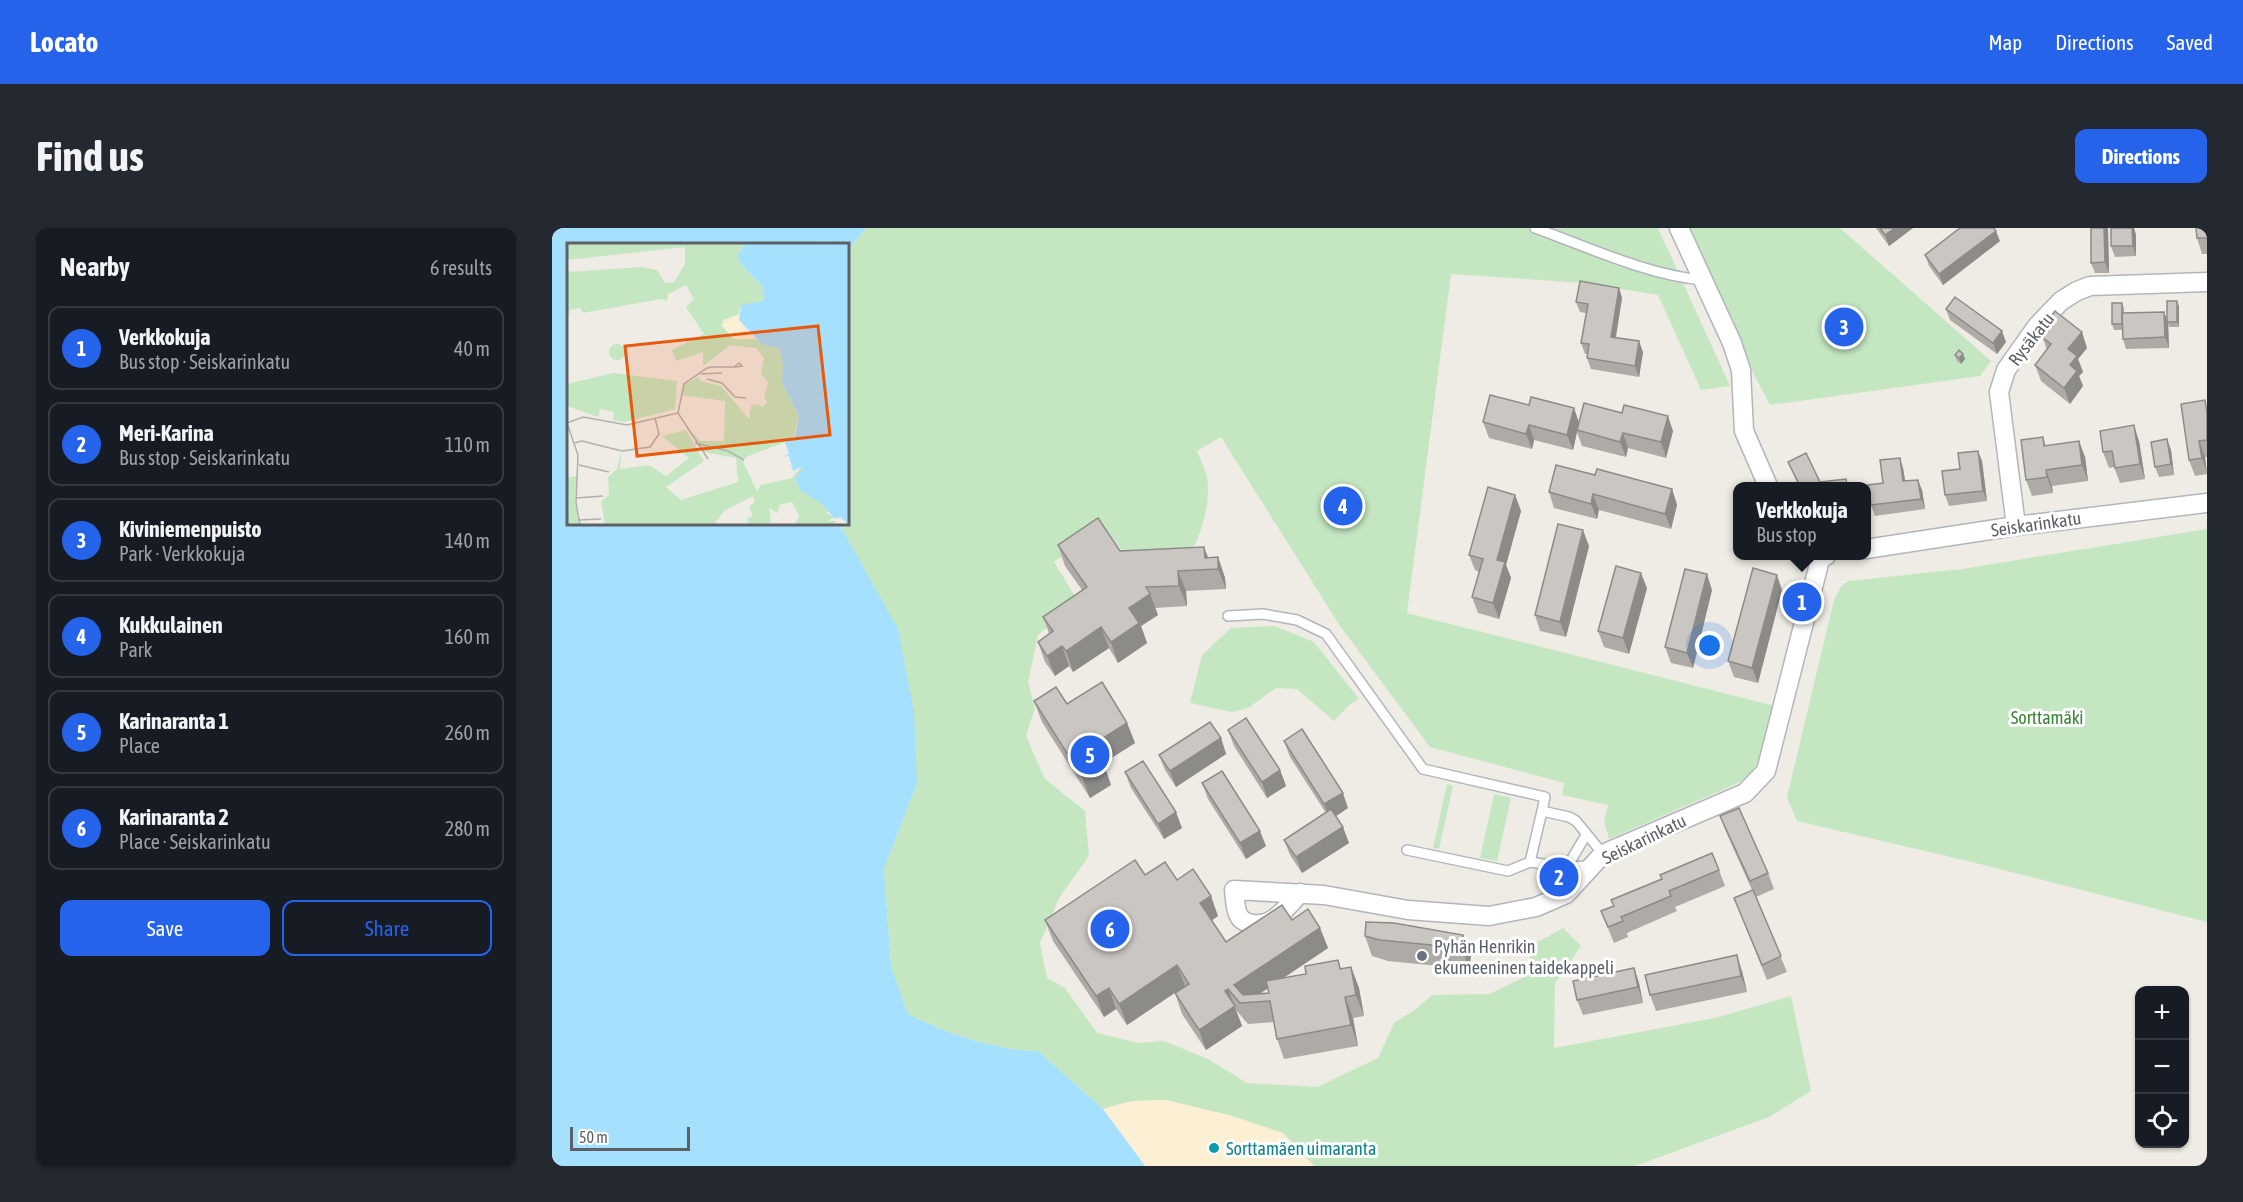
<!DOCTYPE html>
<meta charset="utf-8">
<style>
:root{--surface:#171b24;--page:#242831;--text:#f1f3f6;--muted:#9ea1a6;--line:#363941;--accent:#2563eb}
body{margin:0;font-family:"Asap Condensed",sans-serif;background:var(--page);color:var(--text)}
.controls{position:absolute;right:18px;bottom:18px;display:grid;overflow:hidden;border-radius:12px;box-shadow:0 2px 4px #0004}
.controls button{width:54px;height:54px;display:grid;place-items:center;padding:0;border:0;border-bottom:2px solid var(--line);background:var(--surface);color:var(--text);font:30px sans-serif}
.scale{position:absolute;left:18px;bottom:15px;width:120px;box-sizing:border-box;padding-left:6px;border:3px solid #5d6166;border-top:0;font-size:16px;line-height:21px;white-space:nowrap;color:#5d6166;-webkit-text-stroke:4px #fff;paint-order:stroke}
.you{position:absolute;left:1158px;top:418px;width:21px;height:21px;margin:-15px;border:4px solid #fff;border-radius:50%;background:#1a73e8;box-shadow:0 0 0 9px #1a73e833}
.badge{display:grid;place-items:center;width:39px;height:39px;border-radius:50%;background:var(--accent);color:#fff;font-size:20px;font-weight:700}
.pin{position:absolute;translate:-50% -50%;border:3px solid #fff;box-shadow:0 2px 6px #0006}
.popup{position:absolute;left:1181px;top:254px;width:138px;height:78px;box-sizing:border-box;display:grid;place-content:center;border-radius:12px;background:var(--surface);filter:drop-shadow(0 2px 4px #0005);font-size:20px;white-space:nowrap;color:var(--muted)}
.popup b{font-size:22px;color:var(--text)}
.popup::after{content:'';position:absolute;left:50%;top:100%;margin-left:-12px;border:12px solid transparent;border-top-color:var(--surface)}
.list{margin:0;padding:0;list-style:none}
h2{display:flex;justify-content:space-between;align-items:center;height:78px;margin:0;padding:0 24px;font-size:26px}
h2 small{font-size:20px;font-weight:400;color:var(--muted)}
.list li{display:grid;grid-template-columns:39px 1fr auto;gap:18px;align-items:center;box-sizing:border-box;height:84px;margin:0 12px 12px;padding:0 12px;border:2px solid var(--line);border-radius:12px}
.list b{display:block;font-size:22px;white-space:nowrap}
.list p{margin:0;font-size:20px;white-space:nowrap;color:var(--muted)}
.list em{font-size:20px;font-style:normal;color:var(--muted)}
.actions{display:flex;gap:12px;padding:18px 24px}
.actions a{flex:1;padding:14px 0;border:2px solid var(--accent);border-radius:12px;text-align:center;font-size:21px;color:var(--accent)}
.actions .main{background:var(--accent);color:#fff}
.icon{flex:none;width:33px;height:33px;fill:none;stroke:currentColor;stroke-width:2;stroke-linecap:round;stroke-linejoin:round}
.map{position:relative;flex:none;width:1655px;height:938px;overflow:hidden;border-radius:12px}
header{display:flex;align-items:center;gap:36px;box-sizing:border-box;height:84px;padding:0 30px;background:var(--accent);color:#fff}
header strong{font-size:28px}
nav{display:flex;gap:33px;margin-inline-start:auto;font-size:21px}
.intro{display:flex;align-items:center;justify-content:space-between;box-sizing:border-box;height:144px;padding:0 36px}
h1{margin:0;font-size:42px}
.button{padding:15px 27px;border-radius:12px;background:var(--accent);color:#fff;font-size:21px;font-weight:700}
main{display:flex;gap:36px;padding:0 36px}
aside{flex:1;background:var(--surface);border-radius:12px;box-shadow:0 2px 4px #0004}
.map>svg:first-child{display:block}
.green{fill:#c4e7c1}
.sand{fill:#fbefd4}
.water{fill:#a5e0ff}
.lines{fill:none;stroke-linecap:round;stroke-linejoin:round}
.service-casing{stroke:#b2b6ba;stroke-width:12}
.minor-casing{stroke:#b2b6ba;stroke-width:21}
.service{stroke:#fff;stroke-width:9}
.minor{stroke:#fff;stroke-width:18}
.wall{fill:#aeaba7;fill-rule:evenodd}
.shaded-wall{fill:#8d8b88}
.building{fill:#cac7c2;stroke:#8d8b88;stroke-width:1.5}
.worship-dot{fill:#6b7280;stroke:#fff;stroke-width:2}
.culture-dot{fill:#0f9aa8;stroke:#fff;stroke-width:2}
.labels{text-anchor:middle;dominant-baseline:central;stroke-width:6;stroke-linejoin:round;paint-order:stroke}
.street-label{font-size:18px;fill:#5d6166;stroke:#fff}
.park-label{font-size:18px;fill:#378633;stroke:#fff}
.worship-label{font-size:18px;fill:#5b616d;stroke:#fff;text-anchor:start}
.culture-label{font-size:18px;fill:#0d838f;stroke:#fff;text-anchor:start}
.inset-river{fill:none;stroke:#a5e0ff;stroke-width:3}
.inset-road{fill:none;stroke:#b1b0ae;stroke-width:1.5}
.view{fill:#e8590c;fill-opacity:0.15;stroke:#e8590c;stroke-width:3}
.inset-edge{fill:none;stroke:#5d6166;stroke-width:3}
</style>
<header>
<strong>Locato</strong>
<nav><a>Map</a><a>Directions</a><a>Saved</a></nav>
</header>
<div class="intro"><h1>Find us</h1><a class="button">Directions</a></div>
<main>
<aside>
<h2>Nearby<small>6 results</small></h2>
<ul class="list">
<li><span class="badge">1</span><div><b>Verkkokuja</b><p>Bus stop · Seiskarinkatu</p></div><em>40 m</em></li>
<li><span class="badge">2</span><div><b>Meri-Karina</b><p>Bus stop · Seiskarinkatu</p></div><em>110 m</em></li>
<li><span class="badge">3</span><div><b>Kiviniemenpuisto</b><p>Park · Verkkokuja</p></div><em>140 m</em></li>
<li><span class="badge">4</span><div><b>Kukkulainen</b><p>Park</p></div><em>160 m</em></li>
<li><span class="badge">5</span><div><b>Karinaranta 1</b><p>Place</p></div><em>260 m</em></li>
<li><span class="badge">6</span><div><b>Karinaranta 2</b><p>Place · Seiskarinkatu</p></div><em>280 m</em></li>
</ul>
<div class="actions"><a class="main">Save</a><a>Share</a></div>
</aside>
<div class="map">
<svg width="1655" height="938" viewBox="0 0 1655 938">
<rect width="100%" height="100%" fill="#efece5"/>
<g class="green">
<path d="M314 0H1106L1178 158 1149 162 1106 67 1033 55 899 46 855 385 1223 478C1215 507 1212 541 1184 556L1057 611 1052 593 1056 577 1010 567 1012 555 878 519 788 398 669 209 645 223C648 231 653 240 655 249 659 271 651 302 640 322L577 333 553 299 502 334 526 373 486 407 476 454 483 480 474 508 493 551 533 583 537 628 507 670 488 715 495 750 513 760 545 805 586 815 612 813 656 831 695 855 765 859 826 830 842 795 864 781 880 767 938 766 972 749 982 716 1011 700 1029 718 1003 755 1002 820 1163 790 1239 768 1259 863 1217 889 1083 938H762L731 905 680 888 614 872 580 873 551 881 486 823C440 822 398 806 356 786L339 738 332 641 365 555 310 338 287 296H296V31L297 21Z"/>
<path d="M1137 0H1288L1439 133 1428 148 1218 177 1199 141 1193 123Z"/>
<path d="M1655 301V694L1424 635 1245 593 1235 569 1282 372 1290 357 1297 353 1410 341Z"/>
<path d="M722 398 762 414 807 471 796 478 782 493 745 461 724 460 696 480 680 484 638 475 650 427 679 400Z"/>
<path d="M895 556 901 558 887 621 881 620Z"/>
<path d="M942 566 959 570 945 633 928 630Z"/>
</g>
<path class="sand" d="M614 872 680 888 731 905 762 938H593L551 881 580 873Z"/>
<path class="water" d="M0 0H314L297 21 296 31V16H16V296H287L346 401 362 484 365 555 332 641 339 738 356 786C397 806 440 822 486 823L551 881 593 938H0Z"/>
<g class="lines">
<defs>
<g id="service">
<path d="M983 0C1036 19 1095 47 1151 52"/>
<path d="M676 388 711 386 745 392 774 406 871 541 993 569 990 583"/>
<path d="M855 622 956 643 978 634 1010 639 1038 638"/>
<path d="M978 634 990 583 1017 589 1024 593 1051 626"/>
<path d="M1015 639 1034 607"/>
</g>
<g id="minor">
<path d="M1127 0 1180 115 1189 142 1192 203 1216 258"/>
<path d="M1464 298 1447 164 1454 142 1485 98 1509 73 1525 63 1538 58 1655 54"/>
<path d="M1314 321 1464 298 1655 275"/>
<path d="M748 665C734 680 719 702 697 695 692 694 688 691 686 686 683 680 683 669 682 662L772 667 856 682 937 688 984 679 1014 666 1051 626 1193 565 1214 543 1269 328H1274"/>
</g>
</defs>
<use href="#service" class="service-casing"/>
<use href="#minor" class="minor-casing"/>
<use href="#service" class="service"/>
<use href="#minor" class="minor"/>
</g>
<g class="wall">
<path d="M1324 0H1361L1337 18Z"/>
<path d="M1539 0H1556L1557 45H1543L1539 35Z"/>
<path d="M1559 0H1582L1584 7V28L1563 29 1559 18Z"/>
<path d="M1655 0V26H1650L1645 10Z"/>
<path d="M1448 13 1391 57 1377 38 1373 27Z"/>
<path d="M1067 60 1070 70 1064 110 1091 124 1087 149 1039 141 1035 130 1036 126H1033L1029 115 1034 85 1028 84 1024 74Z"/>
<path d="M1570 75 1572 80V85L1612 84 1615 94 1627 78V99H1617L1616 95 1617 120 1574 121 1571 111 1570 102H1562L1560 96Z"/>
<path d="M1394 81 1454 114 1445 126 1398 92Z"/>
<path d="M1495 93 1535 120 1526 131 1531 144 1527 148 1531 158 1518 176 1489 153 1483 137 1495 122 1491 110 1498 100Z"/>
<path d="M1403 127 1413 131 1409 136 1405 133Z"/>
<path d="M977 177 1022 180 1027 194 1121 203 1114 230 1076 220 1074 229 1030 218 1025 204 1021 222 982 212 980 221 937 210 931 194Z"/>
<path d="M1655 178V229H1653L1655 246 1643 248 1637 232Z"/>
<path d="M1491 209 1494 218 1533 229 1536 253 1500 258 1501 265 1480 268 1474 252Z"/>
<path d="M1587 213 1593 251 1568 255 1562 239 1557 240 1551 224Z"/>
<path d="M1619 222 1622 247 1607 249 1603 239Z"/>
<path d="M1430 233 1435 273 1397 278 1393 267 1408 241Z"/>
<path d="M1236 234 1268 254 1294 251 1297 258H1247Z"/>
<path d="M1351 240 1353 253 1370 262 1373 281 1323 288 1319 277 1331 255Z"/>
<path d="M1043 247 1120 261 1125 277 1119 301 1047 282 1045 291 1002 280 997 264Z"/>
<path d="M963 267 969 283 954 337 959 350 947 391 926 385 920 369 927 344 923 342 917 327Z"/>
<path d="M506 317 656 330 666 329 673 350 674 361 634 363 635 378 603 380 606 387 589 398 595 415 566 435 557 420 521 444 517 438 503 448 493 434 486 414 497 405 491 389 530 362 513 338Z"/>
<path d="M1037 318 1014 409 988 403 983 387Z"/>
<path d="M1095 360 1077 426 1052 419 1046 403Z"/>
<path d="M1160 362 1141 440 1119 435 1113 419Z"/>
<path d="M1230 362 1206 455 1182 449 1176 433Z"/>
<path d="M482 473 515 476 575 495 583 515 551 535 559 557 538 570 490 494Z"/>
<path d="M676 502 728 542 734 558 715 570 682 518Z"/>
<path d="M669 510 674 526 624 559 613 542 607 527Z"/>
<path d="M732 513 796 580 784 588 797 615 750 645 738 627 732 612 774 585 738 529Z"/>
<path d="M573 544 630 600 612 611 579 560Z"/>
<path d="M650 555 714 618 694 631 656 571Z"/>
<path d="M1168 588 1216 645 1222 661 1204 669 1235 744 1215 752 1182 670 1200 662 1174 604Z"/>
<path d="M1167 642 1173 658 1123 679 1125 683 1075 705 1076 709 1062 715 1049 683Z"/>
<path d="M625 652 666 688 660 692 674 714 740 692 768 700 776 720 731 750 754 746 786 732 789 741 799 739 807 760 812 788 801 790 806 818 732 831 725 811 722 794 696 796 684 782 690 798 654 822 630 786 623 765 633 758 575 797 564 781 552 789 501 713 493 692ZM716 760 717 765 707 766Z"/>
<path d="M911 707 919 727 917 741 836 733 820 728 813 708Z"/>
<path d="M1082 740 1087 755 1091 775 1031 787 1025 772Z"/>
<path d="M1190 743 1195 764 1104 783 1098 767Z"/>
</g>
<g class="shaded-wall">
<path d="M1343 0H1361L1337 18 1333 7Z"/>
<path d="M1552 0H1556L1557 45 1553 34Z"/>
<path d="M1580 0H1582L1584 7V28L1581 18Z"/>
<path d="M1444 3 1448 13 1391 57 1387 46Z"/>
<path d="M1067 60 1070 70 1062 119 1059 109Z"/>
<path d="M1625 73 1627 78V99L1625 94Z"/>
<path d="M1612 84 1616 94 1617 120 1613 109Z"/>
<path d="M1450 103 1454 114 1445 126 1441 115Z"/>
<path d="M1530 104 1535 120 1526 131 1531 144 1527 148 1531 158 1518 176 1512 160 1518 137 1516 121Z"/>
<path d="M1087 113 1091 124 1087 149 1083 138Z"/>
<path d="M1411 126 1413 131 1409 136 1407 130Z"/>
<path d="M1022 180 1027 196 1025 202V204L1021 222 1015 207Z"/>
<path d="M1116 188 1121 203 1114 230 1109 214Z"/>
<path d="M977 197 982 212 980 221 974 206Z"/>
<path d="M1582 197 1587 213 1593 251 1588 236Z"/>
<path d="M1071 205 1076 220 1074 229 1068 214Z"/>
<path d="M1615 211 1619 222 1622 247 1619 236Z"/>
<path d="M1527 213 1533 229 1536 253 1530 237Z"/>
<path d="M1647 213 1653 229 1655 245 1650 230Z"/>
<path d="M1426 223 1430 233 1435 273 1431 263Z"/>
<path d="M1348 230 1351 240 1355 264 1351 253Z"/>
<path d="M1494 242 1500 258 1501 265 1495 249Z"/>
<path d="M1366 252 1370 262 1373 281 1369 271Z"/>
<path d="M1120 261 1125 277 1119 301 1113 286Z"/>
<path d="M1041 266 1047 282 1045 291 1039 276Z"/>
<path d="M963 267 969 283 954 337 959 350 947 391 941 375 945 332Z"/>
<path d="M1031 302 1037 318 1014 409 1008 394Z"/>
<path d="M652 319 660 339 653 330Z"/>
<path d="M666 329 673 350 674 361 666 341Z"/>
<path d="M626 343 634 363 635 378 627 358Z"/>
<path d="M1089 345 1095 360 1077 426 1071 410Z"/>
<path d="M1155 346 1160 362 1141 440 1135 425Z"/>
<path d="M1225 347 1230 362 1206 455 1200 440Z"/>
<path d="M598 366 606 387 589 398 595 415 566 435 559 414 577 380Z"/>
<path d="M549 399 557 420 521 444 514 423Z"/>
<path d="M510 418 517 438 503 448 495 428Z"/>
<path d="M575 495 583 515 547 538 540 517Z"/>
<path d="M669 510 674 526 624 559 618 543Z"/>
<path d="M552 536 559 557 538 570 530 549Z"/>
<path d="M728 542 734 558 715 570 710 554Z"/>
<path d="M791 565 796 580 778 592 772 576Z"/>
<path d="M624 584 630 600 612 611 606 596Z"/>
<path d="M791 599 797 615 750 645 744 629Z"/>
<path d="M708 603 714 618 694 631 688 615Z"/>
<path d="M659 668 666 688 656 695 648 675Z"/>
<path d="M768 700 776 720 694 775 682 757Z"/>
<path d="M911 707 919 727 917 741 910 720Z"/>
<path d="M1185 727 1190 743 1195 764 1189 748Z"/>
<path d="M625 737 633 758 575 797 567 776Z"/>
<path d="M799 739 807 760 812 788 804 767Z"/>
<path d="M1082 740 1087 755 1091 775 1086 759Z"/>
<path d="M557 760 564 781 552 789 544 768Z"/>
<path d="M676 761 690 798 654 822 647 802 673 763Z"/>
<path d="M793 769 801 790 806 818 799 797Z"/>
</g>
<g class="building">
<path d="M1328 0H1343L1333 7Z"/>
<path d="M1408 0H1442L1444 3 1387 46 1373 27Z"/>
<path d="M1539 0H1552L1553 34 1539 35Z"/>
<path d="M1559 0H1580L1581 18H1559Z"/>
<path d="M1644 0H1655V10H1645Z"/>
<path d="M1028 53 1067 60 1059 109 1087 113 1083 138 1035 130 1037 116 1029 115 1036 76 1024 74Z"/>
<path d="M1403 69 1450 103 1441 115 1394 81Z"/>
<rect x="1615" y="73" width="10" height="21"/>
<rect x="1560" y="75" width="10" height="21"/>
<path d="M1503 83 1530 104 1516 121 1525 128 1518 137 1525 143 1512 160 1483 137 1499 116 1491 110 1501 97 1495 93Z"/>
<path d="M1612 84 1613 109 1571 111 1570 85Z"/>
<path d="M1407 122 1411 126 1407 130 1403 127Z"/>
<path d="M938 167 977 177 979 169 1022 180 1015 207 977 197 974 206 931 194Z"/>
<path d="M1653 172 1655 185V212L1647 213 1650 230 1637 232 1629 176Z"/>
<path d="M1032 175 1070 185 1072 177 1116 188 1109 214 1071 205 1068 214 1025 202Z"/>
<path d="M1582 197 1588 236 1563 240 1560 223 1551 224 1548 203Z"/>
<path d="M1491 209 1492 218 1527 213 1530 237 1494 242 1495 249 1474 252 1469 212Z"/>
<path d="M1615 211 1619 236 1603 239 1599 214Z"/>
<path d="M1426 223 1431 263 1393 267 1390 243 1408 241 1406 225Z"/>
<path d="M1254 225 1268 254 1294 251 1295 258H1248L1236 234Z"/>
<path d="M1348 230 1351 253 1366 252 1369 271 1319 277 1316 257 1331 255 1328 232Z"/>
<path d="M1004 237 1043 247 1045 241 1120 261 1113 286 1041 266 1039 276 997 264Z"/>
<path d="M936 259 963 267 945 332 953 334 941 375 920 369 931 331 917 327Z"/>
<path d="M546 290 568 323 652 319 653 330 666 329V341L626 343 627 358 594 359 598 366 577 380 587 395 559 414 549 399 514 423 510 418 495 428 486 414 501 403 491 389 535 359 506 317Z"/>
<path d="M1006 296 1031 302 1008 394 983 387Z"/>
<path d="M1064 338 1089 345 1071 410 1046 403Z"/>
<path d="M1201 340 1225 347 1200 440 1176 433Z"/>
<path d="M1133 341 1155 346 1135 425 1113 419Z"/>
<path d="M550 454 575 495 540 517 552 536 530 549 482 473 504 459 515 476Z"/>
<path d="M694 490 728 542 710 554 676 502Z"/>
<path d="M658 494 669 510 618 543 607 527Z"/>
<path d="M750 501 791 565 772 576 732 513Z"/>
<path d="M591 533 624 584 606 596 573 544Z"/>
<path d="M670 543 708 603 688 615 650 555Z"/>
<path d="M1187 580 1216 645 1198 653 1168 588Z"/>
<path d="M779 581 791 599 744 629 732 612Z"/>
<path d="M1160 625 1167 642 1117 663 1119 668 1069 689 1071 693 1056 699 1049 683 1062 678 1059 672 1110 651 1108 647Z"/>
<path d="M583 632 593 647 613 634 625 652 641 641 659 668 648 675 674 714 730 677 740 692 756 681 768 700 682 757 691 767 717 765 714 753 754 746 753 738 786 732 788 741 799 739 804 767 793 769 799 797 725 811 718 773 688 775 676 761 673 763 683 778 647 802 623 765 637 756 625 737 567 776 557 760 544 768 493 692Z"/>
<path d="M1201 662 1229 728 1210 737 1182 670Z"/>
<path d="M814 694 842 695 911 707 910 720 828 712 813 708Z"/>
<path d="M1185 727 1189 748 1098 767 1093 747Z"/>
<path d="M1082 740 1086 759 1025 772 1021 753Z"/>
</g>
<circle class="worship-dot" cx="870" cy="728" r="6"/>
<circle class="culture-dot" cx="662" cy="920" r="6"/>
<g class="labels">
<g class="street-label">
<text transform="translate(1479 111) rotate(-52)">Rysäkatu</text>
<text transform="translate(1484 296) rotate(-8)">Seiskarinkatu</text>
<text transform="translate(1092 611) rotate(-26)">Seiskarinkatu</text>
</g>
<g class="park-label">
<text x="1495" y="489">Sorttamäki</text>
</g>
<g class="worship-label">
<text x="882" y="718">Pyhän Henrikin<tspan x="882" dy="21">ekumeeninen taidekappeli</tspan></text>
</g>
<g class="culture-label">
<text x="674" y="920">Sorttamäen uimaranta</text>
</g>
</g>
<g transform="translate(15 15)">
<rect width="282" height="282" fill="#efece5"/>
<path d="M0 0H178L173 7 180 27 195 43 197 58 172 66V71L156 77 155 83 167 96H188L212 105 216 122 215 140 232 173 226 196 179 214 176 219 190 248 194 242 225 235 238 220 254 260 262 268 259 270 267 274 261 278H269L267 281 228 282 232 272 225 259 212 262 211 270 202 265 204 280 183 282 180 276 186 273 182 264 188 259 186 253 157 268 147 282H38L34 259 42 251 41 234 50 226 54 209 53 226 82 222 99 233 122 215 95 193 119 187 137 218 99 244 114 257 171 239 169 215 136 209 124 188 133 198H157L158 158 114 152 117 142 132 134 133 138 154 143 182 176 184 163 191 161 195 164 200 159 197 155 201 139 194 131 197 115 189 105 163 102 136 123V109L109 118 105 107 137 91 119 64 127 56 119 42 101 51 100 58 94 56 16 70 13 65 3 67 0 75V29L74 24 90 27 98 40 107 39 118 21V4L0 17ZM42 109a8 8 0 1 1 16 0a8 8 0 1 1-16 0ZM47 130 110 138 108 166 57 179 46 177 47 169 33 166 31 174 0 163V141ZM10 233 8 259 12 282H0V235Z" fill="#c4e7c1"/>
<path d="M172 71 177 87 188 96H167L154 82Z" fill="#fbefd4"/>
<path d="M178 0H282V282L273 274 268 276 254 260 233 247 228 236 237 223 226 228 222 213 214 214 222 211 218 199 228 194 232 173 215 140 216 122 212 105 196 102 172 77 174 62 197 58 195 43 173 20 171 12Z" fill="#a5e0ff"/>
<path class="inset-river" d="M251 0 282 54"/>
<path class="inset-road" d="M134 131 155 130M140 136 155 140 168 154 179 155M111 170 141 216M0 180 16 174 60 182 111 170 117 141 140 125 145 124H169L175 123 172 120 167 124M0 180 11 212 9 260 13 282M7 200 15 198 55 208 83 204 92 191 88 175M128 200 161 208 177 217M12 222 42 229M9 255 36 253M11 277 34 276"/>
<path class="view" d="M251 83 263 192 70 213 58 103Z"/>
<rect width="282" height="282" class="inset-edge"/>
</g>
</svg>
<div class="controls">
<button>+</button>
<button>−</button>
<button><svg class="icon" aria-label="locate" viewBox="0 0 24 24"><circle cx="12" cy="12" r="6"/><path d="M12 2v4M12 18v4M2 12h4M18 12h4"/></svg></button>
</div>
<div class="scale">50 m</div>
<div class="you"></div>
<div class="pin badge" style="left:1250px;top:374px">1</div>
<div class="popup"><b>Verkkokuja</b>Bus stop</div>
<div class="pin badge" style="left:1007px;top:649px">2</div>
<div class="pin badge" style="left:1292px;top:99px">3</div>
<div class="pin badge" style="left:791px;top:278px">4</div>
<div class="pin badge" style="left:538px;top:527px">5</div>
<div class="pin badge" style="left:558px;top:701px">6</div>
</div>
</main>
